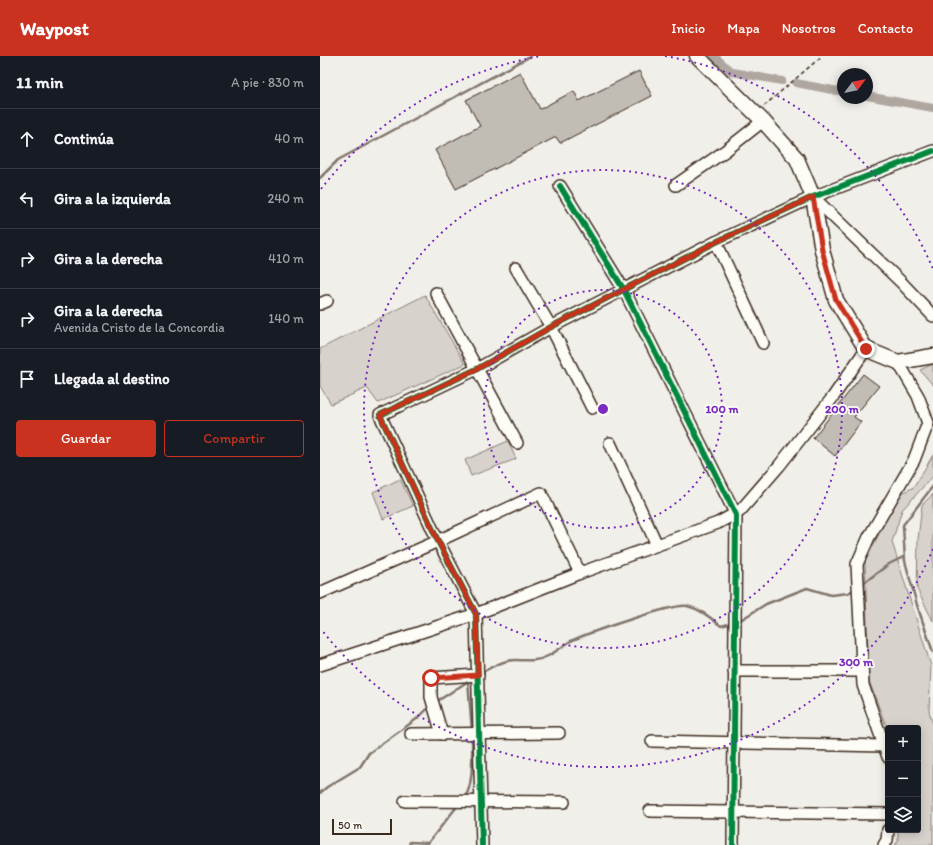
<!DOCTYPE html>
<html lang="es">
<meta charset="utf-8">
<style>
:root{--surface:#171b24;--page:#242831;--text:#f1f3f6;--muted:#9ea1a6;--line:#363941;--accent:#c8321e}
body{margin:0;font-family:Itim,sans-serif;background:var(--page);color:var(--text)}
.controls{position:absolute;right:12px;bottom:12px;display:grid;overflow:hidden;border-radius:4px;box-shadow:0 2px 10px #0003}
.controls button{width:36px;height:36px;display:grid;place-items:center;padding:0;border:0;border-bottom:1px solid var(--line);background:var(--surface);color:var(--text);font:20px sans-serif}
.compass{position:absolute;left:517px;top:12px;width:36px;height:36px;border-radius:50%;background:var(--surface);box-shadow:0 2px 10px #0003;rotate:58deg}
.scale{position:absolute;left:12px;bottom:10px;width:60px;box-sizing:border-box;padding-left:4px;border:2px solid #3b2a1e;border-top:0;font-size:11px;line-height:14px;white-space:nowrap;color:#3b2a1e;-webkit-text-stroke:3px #fdfcf7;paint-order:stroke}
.stop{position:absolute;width:12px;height:12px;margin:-9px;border:3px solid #c8321e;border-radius:50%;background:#fff}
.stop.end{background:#c8321e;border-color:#fff;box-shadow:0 1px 4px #0008}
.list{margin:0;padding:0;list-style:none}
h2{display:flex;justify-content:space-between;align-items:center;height:52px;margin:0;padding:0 16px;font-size:17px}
h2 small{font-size:13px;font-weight:400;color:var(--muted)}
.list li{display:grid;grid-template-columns:26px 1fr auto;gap:12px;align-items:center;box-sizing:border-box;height:60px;padding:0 16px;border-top:1px solid var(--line)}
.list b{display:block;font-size:15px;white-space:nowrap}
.list p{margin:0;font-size:13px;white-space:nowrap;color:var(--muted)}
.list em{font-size:13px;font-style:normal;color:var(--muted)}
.actions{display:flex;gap:8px;padding:12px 16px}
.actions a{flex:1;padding:9px 0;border:1px solid var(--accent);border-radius:4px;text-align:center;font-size:14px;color:var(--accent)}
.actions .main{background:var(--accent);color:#fff}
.icon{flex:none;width:22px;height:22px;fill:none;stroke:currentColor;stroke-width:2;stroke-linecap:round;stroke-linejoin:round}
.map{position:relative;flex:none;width:613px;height:789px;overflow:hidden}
header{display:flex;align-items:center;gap:24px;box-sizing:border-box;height:56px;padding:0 20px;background:var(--accent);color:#fff}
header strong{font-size:19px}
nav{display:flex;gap:22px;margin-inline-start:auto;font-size:14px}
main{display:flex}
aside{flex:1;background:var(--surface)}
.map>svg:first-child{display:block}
.green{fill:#d7d2cc;stroke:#897e75}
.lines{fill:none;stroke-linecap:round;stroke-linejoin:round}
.stream{stroke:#80746b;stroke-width:2.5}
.canal{stroke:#aea69f;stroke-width:8}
.building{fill:#c1bcb4;stroke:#3b2a1e}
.minor-casing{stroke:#3b2a1e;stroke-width:14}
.major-casing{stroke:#3b2a1e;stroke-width:17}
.path{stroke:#3b2a1e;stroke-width:1.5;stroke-dasharray:4 3;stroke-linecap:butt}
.minor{stroke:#fdfcf7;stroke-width:11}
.major{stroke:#fdfcf7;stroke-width:14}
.cycleway-casing{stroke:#fdfcf7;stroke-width:8}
.cycleway{stroke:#00873e;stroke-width:6}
.route{stroke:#c8321e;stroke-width:5}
.ring{fill:none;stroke:#7b2cbf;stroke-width:2;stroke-dasharray:2 4}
.centre{fill:#7b2cbf;stroke:#fdfcf7;stroke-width:2}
.ring-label{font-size:12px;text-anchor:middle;font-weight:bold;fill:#7b2cbf;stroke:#fdfcf7;stroke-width:3.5;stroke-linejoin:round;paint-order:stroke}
</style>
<header>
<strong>Waypost</strong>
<nav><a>Inicio</a><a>Mapa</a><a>Nosotros</a><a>Contacto</a></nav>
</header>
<main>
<aside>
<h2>11 min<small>A pie · 830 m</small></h2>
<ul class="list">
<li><svg class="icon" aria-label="ahead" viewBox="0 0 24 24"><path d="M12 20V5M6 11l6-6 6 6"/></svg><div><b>Continúa</b></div><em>40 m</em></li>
<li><svg class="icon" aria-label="left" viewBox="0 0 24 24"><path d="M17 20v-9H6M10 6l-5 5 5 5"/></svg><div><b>Gira a la izquierda</b></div><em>240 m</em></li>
<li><svg class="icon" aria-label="right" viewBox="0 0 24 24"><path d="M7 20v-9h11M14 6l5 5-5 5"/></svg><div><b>Gira a la derecha</b></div><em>410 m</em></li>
<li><svg class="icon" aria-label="right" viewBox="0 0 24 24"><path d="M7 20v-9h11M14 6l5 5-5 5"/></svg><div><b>Gira a la derecha</b><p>Avenida Cristo de la Concordia</p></div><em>140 m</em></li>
<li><svg class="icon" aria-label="arrive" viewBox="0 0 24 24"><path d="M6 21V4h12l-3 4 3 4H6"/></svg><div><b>Llegada al destino</b></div></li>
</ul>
<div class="actions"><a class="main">Guardar</a><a>Compartir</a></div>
</aside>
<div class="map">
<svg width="613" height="789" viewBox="0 0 613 789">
<rect width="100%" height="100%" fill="#f1efea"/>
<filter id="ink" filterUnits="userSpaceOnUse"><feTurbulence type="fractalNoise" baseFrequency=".025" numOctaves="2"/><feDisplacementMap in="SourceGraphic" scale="8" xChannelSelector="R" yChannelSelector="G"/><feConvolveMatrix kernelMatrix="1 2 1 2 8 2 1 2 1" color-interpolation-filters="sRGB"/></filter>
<g filter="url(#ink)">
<g class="green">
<path d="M105 239 145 308 58 347 47 332 11 348 0 330V293Z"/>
<path d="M613 308V329L600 314Z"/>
<path d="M188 385 196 403 151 420 145 404Z"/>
<path d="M613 399V420L582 454 572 486 611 610 609 655 613 668V789H575L578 785V774H598V672H568V675L549 625 545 506 578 439 594 431Z"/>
<path d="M80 423 93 450 63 463 53 436Z"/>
<path d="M613 438V565L597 533 598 483 602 449Z"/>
</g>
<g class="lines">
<g class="stream">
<path d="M0 122 18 104 211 0"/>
<path d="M613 430 583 469 585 505 597 549 613 596"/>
<path d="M541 529 569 508 585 500"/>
<path d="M419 565 446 548 487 532 511 539 528 537 535 533"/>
<path d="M161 617C171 611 184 604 195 604 207 604 216 606 228 600 236 596 243 590 251 585 265 578 354 547 367 550 380 553 391 562 401 570L412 567"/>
<path d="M148 625 152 675"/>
<path d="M116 646 150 624"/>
<path d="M0 737 7 731 40 711 49 697 98 662 110 650"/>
<path d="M145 741C154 729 152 695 152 680"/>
<path d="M89 789 90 786 108 787 139 748"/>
</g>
<g class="canal">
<path d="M394 0 412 16 462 25"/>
<path d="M476 27 523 36"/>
<path d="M547 40 613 52"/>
</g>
</g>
<g class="building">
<path d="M319 15 332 40 240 87 236 81 136 133 115 94 160 70 146 44 200 16 220 53 254 35 259 45Z"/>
<path d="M543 318 559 330 534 361 541 366 515 400 493 382Z"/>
</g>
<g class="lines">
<defs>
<g id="minor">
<path d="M356 129 405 95 443 65"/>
<path d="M240 130 304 234 416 459 413 789"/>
<path d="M493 141 581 226 613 260"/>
<path d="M396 186 443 287"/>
<path d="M196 212 231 271 272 352"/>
<path d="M116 237 197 387"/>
<path d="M0 248 7 245"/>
<path d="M290 387 337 489"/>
<path d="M0 537 118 485 221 437 260 517"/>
<path d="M0 609 156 558 260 517 398 467 420 455 459 410 513 341 546 293"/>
<path d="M414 615H542"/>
<path d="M91 678 239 677"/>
<path d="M122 678 111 641V622L158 619"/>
<path d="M332 685 564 690"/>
<path d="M568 701 543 629 537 508 549 481 594 404 608 367 598 340 578 306"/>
<path d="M85 745 244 746"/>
<path d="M330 755 568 758"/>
<path d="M162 789 156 558 118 485 60 359 157 313 231 271 396 186 493 141 613 95"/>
<path d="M564 789 567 784 568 774"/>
</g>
<path id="major" d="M377 0 443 65 477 103 493 141 502 194 516 244 546 293 578 306 613 300"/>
</defs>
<use href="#minor" class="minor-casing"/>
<use href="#major" class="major-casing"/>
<path class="path" d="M444 50 502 0"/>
<use href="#minor" class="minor"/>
<use href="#major" class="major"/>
<defs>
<g id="cycleway">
<path d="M240 130 304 234 416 459 413 789"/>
<path d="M162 789 156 558 118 485 60 359 157 313 231 271 396 186 493 141 613 95"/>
</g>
</defs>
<use href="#cycleway" class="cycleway-casing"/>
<use href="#cycleway" class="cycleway"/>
</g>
</g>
<g class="lines" filter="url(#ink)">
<path class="route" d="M111 622 158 619 156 558 118 485 60 359 157 313 231 271 396 186 493 141 502 194 516 244 546 293"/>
</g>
<g class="ring">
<circle cx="283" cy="353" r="119"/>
<circle cx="283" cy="353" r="239"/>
<path d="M613 493A358 358 0 0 1 1 573M1 133A358 358 0 0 1 221 0M345 0A358 358 0 0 1 613 213"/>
</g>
<circle cx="283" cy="353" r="6" class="centre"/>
<g class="ring-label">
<text x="402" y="357">100 m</text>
<text x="522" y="357">200 m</text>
<text x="536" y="610">300 m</text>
</g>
</svg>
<div class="controls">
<button>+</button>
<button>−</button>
<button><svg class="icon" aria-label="layers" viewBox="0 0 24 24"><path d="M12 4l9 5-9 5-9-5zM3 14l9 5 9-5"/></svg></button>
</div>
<svg class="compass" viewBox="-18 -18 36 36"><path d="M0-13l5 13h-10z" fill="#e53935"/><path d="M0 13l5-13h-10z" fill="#9ea1a6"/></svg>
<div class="scale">50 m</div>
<div class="stop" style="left:111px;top:622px"></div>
<div class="stop end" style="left:546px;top:293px"></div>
</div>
</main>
